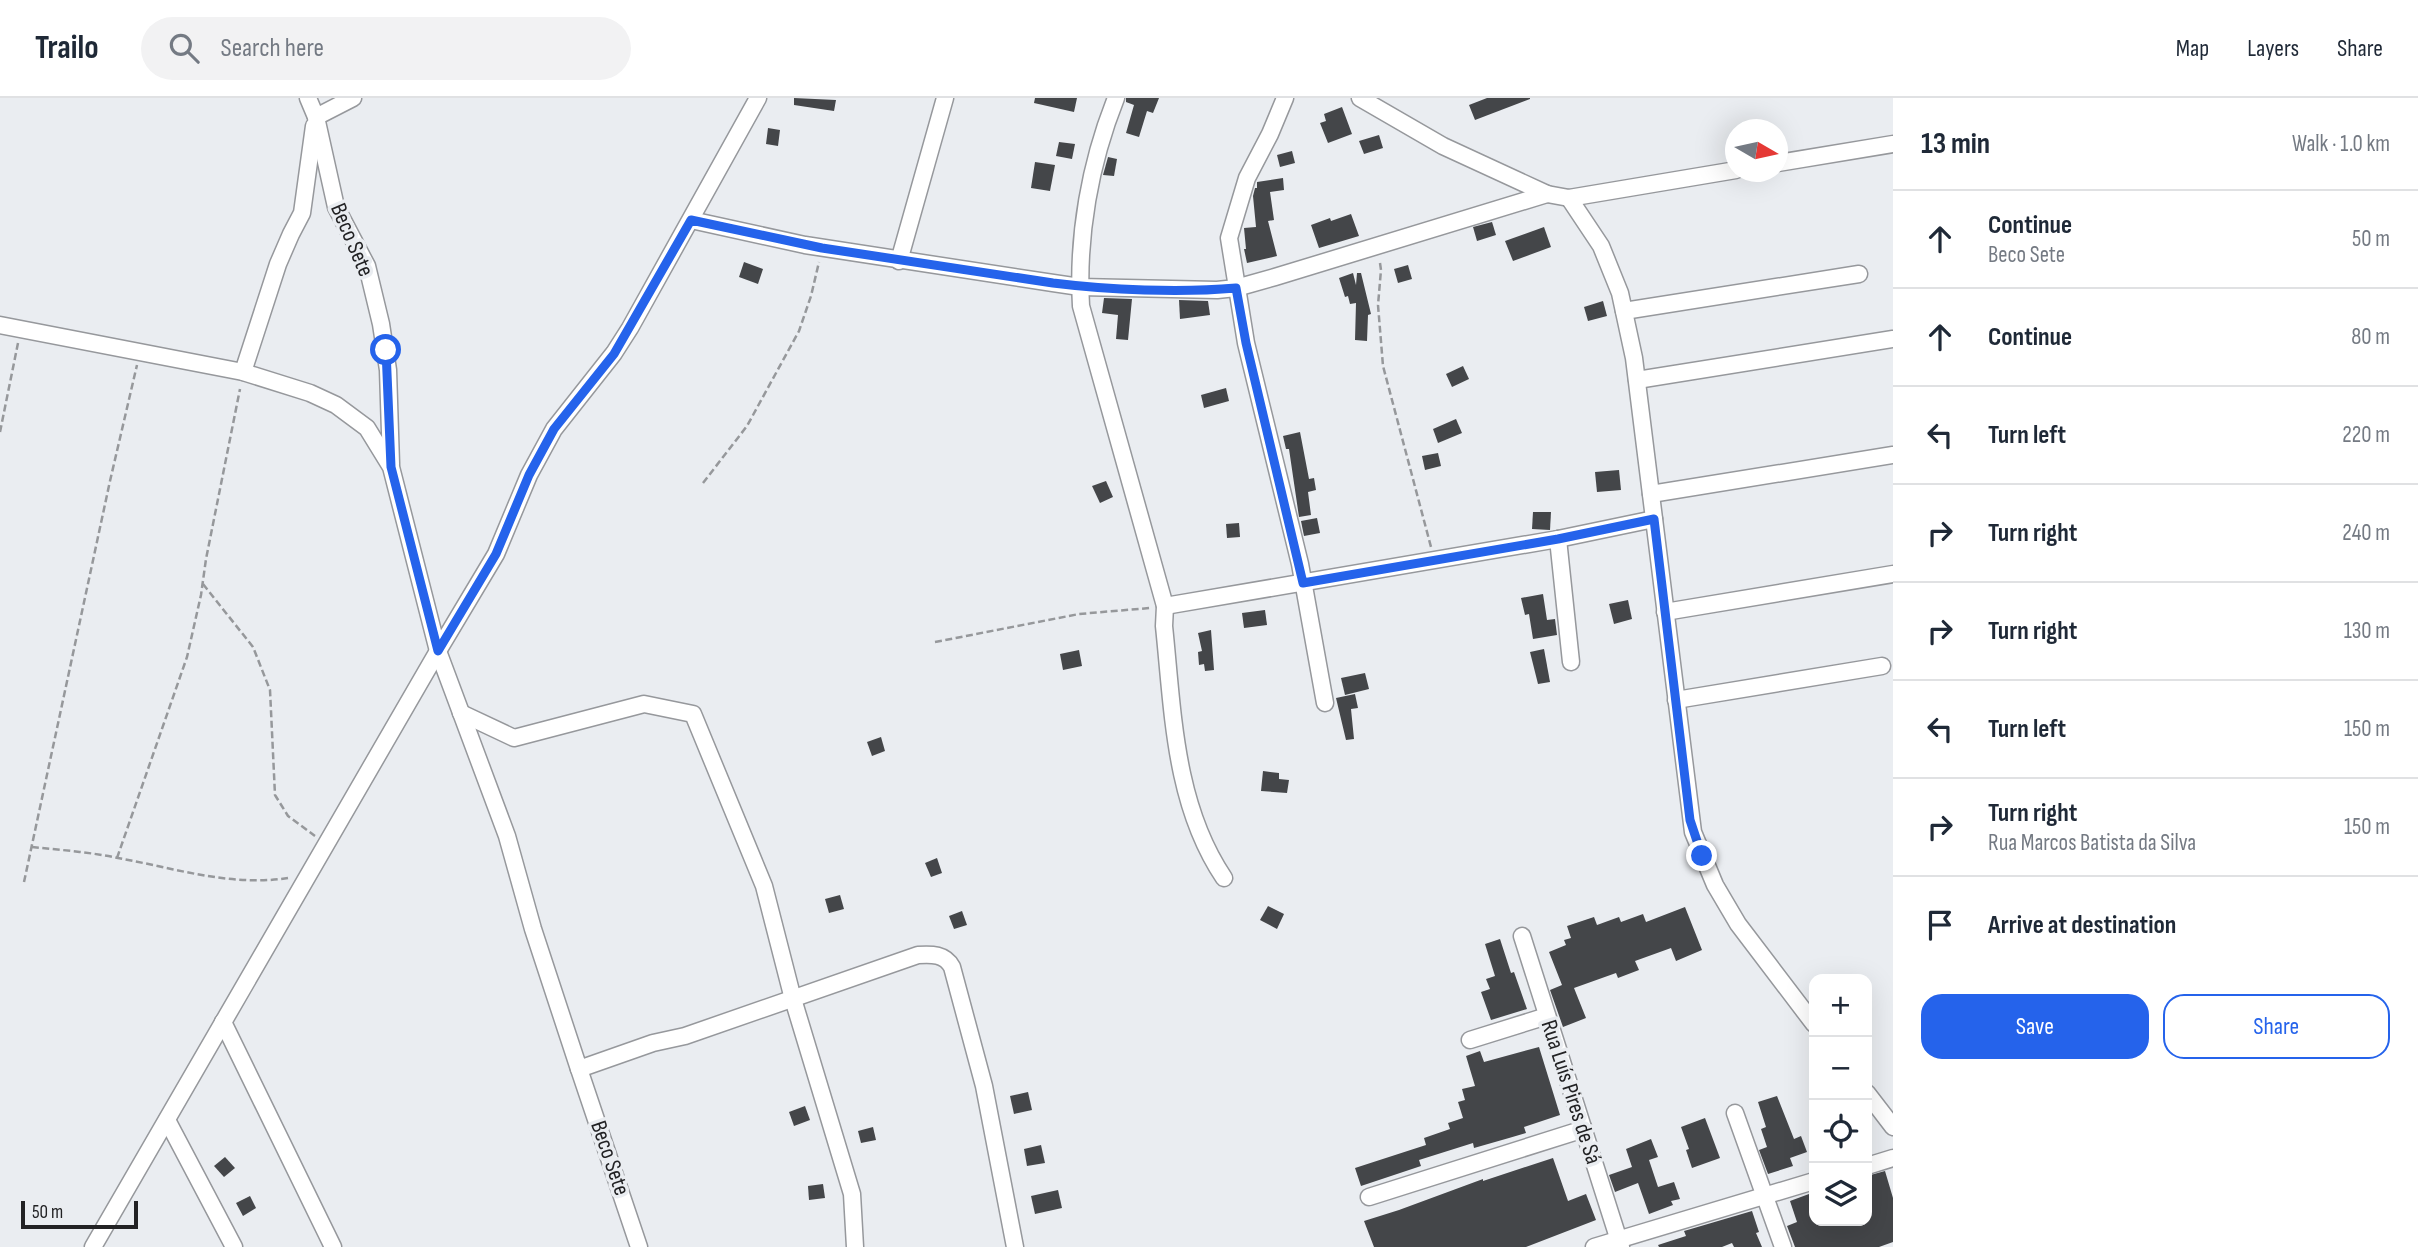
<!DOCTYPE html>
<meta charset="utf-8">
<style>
:root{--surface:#fff;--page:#f2f2f3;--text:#1f2937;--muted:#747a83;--line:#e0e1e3;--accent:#2563eb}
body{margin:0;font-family:"Sofia Sans Condensed",sans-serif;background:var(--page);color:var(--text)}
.controls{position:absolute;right:21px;bottom:21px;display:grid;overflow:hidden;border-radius:14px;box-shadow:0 7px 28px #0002}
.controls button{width:63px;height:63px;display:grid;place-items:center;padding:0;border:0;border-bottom:2px solid var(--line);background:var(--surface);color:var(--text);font:35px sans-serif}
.compass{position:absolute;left:1725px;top:21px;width:63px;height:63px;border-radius:50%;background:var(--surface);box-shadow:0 7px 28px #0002;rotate:99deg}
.scale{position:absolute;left:21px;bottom:18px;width:117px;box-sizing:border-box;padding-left:7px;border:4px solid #222224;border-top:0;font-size:19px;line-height:24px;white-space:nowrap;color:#222224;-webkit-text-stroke:5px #eaedf1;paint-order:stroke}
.stop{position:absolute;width:21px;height:21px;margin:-16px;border:5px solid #2563eb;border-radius:50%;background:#fff}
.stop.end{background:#2563eb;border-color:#fff;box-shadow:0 2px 7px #0008}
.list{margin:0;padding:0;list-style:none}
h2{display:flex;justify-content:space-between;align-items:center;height:91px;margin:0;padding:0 28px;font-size:30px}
h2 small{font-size:23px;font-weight:400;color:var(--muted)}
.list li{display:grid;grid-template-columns:46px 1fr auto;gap:21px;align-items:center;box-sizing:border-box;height:98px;padding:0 28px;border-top:2px solid var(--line)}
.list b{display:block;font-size:26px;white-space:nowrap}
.list p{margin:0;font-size:23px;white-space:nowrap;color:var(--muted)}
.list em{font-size:23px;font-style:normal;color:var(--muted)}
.actions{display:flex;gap:14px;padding:21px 28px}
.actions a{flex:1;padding:16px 0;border:2px solid var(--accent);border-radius:21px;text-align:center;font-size:24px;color:var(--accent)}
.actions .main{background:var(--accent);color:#fff}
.icon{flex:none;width:38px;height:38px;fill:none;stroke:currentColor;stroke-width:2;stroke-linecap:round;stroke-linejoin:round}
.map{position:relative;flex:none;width:1893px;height:1149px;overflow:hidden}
header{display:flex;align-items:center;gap:42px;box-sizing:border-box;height:98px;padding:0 35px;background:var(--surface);border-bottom:2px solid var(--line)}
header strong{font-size:33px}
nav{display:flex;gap:38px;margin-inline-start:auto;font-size:24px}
.search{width:490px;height:63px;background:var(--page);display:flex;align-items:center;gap:18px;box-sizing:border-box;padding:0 24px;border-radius:38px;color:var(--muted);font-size:26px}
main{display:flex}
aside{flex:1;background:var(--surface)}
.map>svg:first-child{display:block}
.building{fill:#444649}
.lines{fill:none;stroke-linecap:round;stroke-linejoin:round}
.street-casing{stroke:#96989c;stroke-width:19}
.path{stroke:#96989b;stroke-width:2.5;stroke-dasharray:7 3.5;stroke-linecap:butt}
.street{stroke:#fff;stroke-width:16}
.route{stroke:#2563eb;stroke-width:9}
.labels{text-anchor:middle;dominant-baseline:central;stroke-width:7;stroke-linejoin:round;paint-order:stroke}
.street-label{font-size:23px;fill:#222224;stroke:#eaedf1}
</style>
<header>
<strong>Trailo</strong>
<div class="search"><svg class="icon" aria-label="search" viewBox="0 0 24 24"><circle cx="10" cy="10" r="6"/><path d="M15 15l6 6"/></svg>Search here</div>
<nav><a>Map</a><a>Layers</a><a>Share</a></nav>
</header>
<main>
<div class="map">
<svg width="1893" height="1149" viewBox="0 0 1893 1149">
<rect width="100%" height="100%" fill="#eaedf1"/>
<g class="building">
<path d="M794 0 836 2 834 13 794 7Z"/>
<path d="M1035 0H1077L1074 14 1034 5Z"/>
<path d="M1126 0H1159L1153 15 1147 13 1139 39 1126 35 1134 7 1126 4Z"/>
<path d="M1487 0H1530V1L1475 22 1469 7Z"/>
<path d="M1342 9 1352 36 1328 45 1320 25 1326 23 1324 16Z"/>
<path d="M768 30 780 32 778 48 766 46Z"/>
<path d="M1379 37 1383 50 1364 56 1359 43Z"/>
<path d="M1059 44 1075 46 1072 61 1056 58Z"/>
<path d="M1292 53 1295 65 1280 69 1277 57Z"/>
<path d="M1108 59 1117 61 1114 78 1103 77Z"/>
<path d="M1035 64 1055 67 1050 93 1031 90Z"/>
<path d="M1283 80 1284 92 1270 94 1274 122 1268 123 1277 158 1247 165 1244 151H1246L1244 130 1256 129 1253 98 1255 90H1257V84Z"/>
<path d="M1351 116 1359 138 1319 150 1311 127 1330 120 1331 123Z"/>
<path d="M1492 124 1496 137 1477 143 1473 129Z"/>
<path d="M1544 129 1551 149 1513 163 1505 143Z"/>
<path d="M744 164 763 171 758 186 739 179Z"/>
<path d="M1408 167 1412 181 1398 185 1394 171Z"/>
<path d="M1353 175 1356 187 1357 175H1361L1371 216 1368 217 1367 243 1355 242 1356 205 1350 206 1348 198 1345 199 1339 180Z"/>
<path d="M1104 200 1132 201 1128 242 1116 241 1118 217 1102 215Z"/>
<path d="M1179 202 1208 203 1210 217 1180 221Z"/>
<path d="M1603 203 1607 218 1588 223 1584 209Z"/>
<path d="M1463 268 1469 281 1452 289 1446 276Z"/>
<path d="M1226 290 1229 303 1204 310 1201 297Z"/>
<path d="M1456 321 1462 335 1438 345 1433 331Z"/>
<path d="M1300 334 1309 381 1314 380 1316 392 1308 394 1311 417 1299 419 1289 351H1286L1283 338Z"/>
<path d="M1438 355 1441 368 1425 372 1422 358Z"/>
<path d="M1619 372 1621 392 1597 394 1595 374Z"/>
<path d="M1106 383 1113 399 1100 405 1092 388Z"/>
<path d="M1533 414H1551L1550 432 1532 431Z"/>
<path d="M1317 420 1320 435 1304 438 1301 423Z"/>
<path d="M1239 425 1240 439 1227 440 1226 426Z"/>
<path d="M1543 496 1547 522 1555 521 1557 537 1533 541 1529 516 1525 517 1521 500Z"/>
<path d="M1628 502 1632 521 1614 526 1609 506Z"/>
<path d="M1265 512 1267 527 1244 530 1242 515Z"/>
<path d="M1211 532 1214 572 1205 573 1204 566 1199 567 1198 554 1202 553 1198 535Z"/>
<path d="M1544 551 1550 584 1538 586 1530 554Z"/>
<path d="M1079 552 1082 568 1063 572 1060 556Z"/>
<path d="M1365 575 1369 591 1345 597 1341 580Z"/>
<path d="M1355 596 1358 610 1351 611 1354 641 1346 642 1336 600Z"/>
<path d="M881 639 885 653 872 658 867 644Z"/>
<path d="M1263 673 1279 675V681L1289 682 1287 695 1261 693Z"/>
<path d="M937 760 942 775 931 779 925 765Z"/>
<path d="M840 797 844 811 829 815 825 801Z"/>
<path d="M1268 808 1284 816 1277 831 1260 822Z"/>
<path d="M1685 809 1702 852 1676 863 1671 850 1635 863 1639 872 1618 880 1616 875 1574 890 1586 920 1563 929 1550 892 1562 887 1549 854 1566 847 1564 842 1571 840 1567 828 1594 819 1597 827 1619 819 1621 824 1643 816 1646 824Z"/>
<path d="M962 813 967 827 954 831 949 818Z"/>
<path d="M1500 841 1511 875 1514 874 1527 911 1491 922 1481 894 1490 891 1486 881 1495 878 1485 846Z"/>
<path d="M1539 949 1560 1017 1524 1029 1526 1035 1509 1040 1474 1050 1473 1045 1419 1062 1421 1068 1361 1088 1355 1070 1426 1047 1424 1040 1450 1031 1448 1025 1463 1020 1458 1004 1465 1002 1462 991 1475 988 1466 958 1480 953 1484 964Z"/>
<path d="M1028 994 1032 1012 1014 1016 1010 998Z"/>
<path d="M1777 998 1794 1041 1801 1038 1807 1054 1790 1060 1793 1068 1768 1076 1759 1052 1767 1049 1761 1031 1766 1029 1758 1004Z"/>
<path d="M805 1008 810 1022 794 1028 789 1014Z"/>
<path d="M1705 1020 1720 1060 1692 1070 1686 1052 1689 1051 1681 1029Z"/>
<path d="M873 1029 876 1042 861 1045 858 1033Z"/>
<path d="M1651 1041 1658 1059 1649 1062 1658 1089 1674 1084 1680 1101 1671 1103 1673 1107 1649 1116 1638 1085 1615 1094 1609 1077 1632 1069 1626 1051Z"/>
<path d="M1041 1047 1045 1065 1027 1068 1024 1051Z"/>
<path d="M225 1059 235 1070 224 1079 214 1068Z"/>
<path d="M1553 1060 1568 1103 1586 1096 1596 1122 1526 1149H1374L1364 1123 1399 1112 1483 1081V1083Z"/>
<path d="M1885 1073 1893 1100V1144L1879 1149H1795L1787 1128 1797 1124 1790 1103 1809 1096 1814 1110V1123H1867V1078Z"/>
<path d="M823 1086 825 1100 809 1102 808 1088Z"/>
<path d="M1058 1092 1062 1110 1035 1116 1031 1098Z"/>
<path d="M250 1098 256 1110 243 1118 236 1105Z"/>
<path d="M1752 1113 1759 1134 1756 1135 1762 1149H1734L1732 1145 1722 1149H1659L1658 1147 1686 1138 1684 1133Z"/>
</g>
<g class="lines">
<defs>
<g id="street">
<path d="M308 0 316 19 336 109 367 168 381 226 388 272 391 366"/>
<path d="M1116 0C1090 65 1077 138 1081 208L1165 508 1164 528C1173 613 1174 706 1224 780"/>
<path d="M1285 0 1270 36 1247 80 1229 140 1246 245 1300 466 1325 605"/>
<path d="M1360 0 1443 48 1547 96 1569 100 1736 72"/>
<path d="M316 19 353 0"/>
<path d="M1778 65 1893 46"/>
<path d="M1569 100 1601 148 1620 195 1634 260 1693 734 1715 787 1738 826 1814 926"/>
<path d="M691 122 805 147 1053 185 1080 189 1217 192 1236 190 1275 179 1547 96"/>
<path d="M899 163 945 0"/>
<path d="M1624 213 1859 176"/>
<path d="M0 227 243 274 310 295 336 307 367 330 391 369 438 553 507 738 533 831 579 971 653 945 685 938 918 857C932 856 945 856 952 869L984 988 1015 1149"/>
<path d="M243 274 278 166 291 136 302 115 314 28"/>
<path d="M1637 282 1893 241"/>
<path d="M1651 396 1893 357"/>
<path d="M1558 441 1571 564"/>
<path d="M1165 508 1558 441 1654 421"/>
<path d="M1665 514 1893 476"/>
<path d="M1676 602 1882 568"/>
<path d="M461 615 514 640 644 606 693 616 764 788 793 901 852 1096 855 1149"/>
<path d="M1522 838 1621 1149"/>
<path d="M223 924 333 1149"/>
<path d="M1470 942 1547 918"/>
<path d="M579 971 639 1149"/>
<path d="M1867 995 1893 1029"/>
<path d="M1735 1015 1783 1149"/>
<path d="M167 1022 234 1149"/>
<path d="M1867 1068 1893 1060"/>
<path d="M1369 1099 1584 1031"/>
<path d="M93 1149 438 553 496 456 529 377 554 331 614 255 630 230 758 0"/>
<path d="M1594 1149 1814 1083"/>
</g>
</defs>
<use href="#street" class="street-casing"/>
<g class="path">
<path d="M1380 165 1381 172 1378 207 1383 268 1431 449"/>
<path d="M0 334 18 245"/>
<path d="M703 385 747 328 799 233 811 198 819 164"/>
<path d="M203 486 253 549 270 592 275 697 288 718 315 738"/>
<path d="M935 544 1079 516 1150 510"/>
<path d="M32 749C60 752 90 754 118 760 174 770 231 789 288 780"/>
<path d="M117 760 187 559 201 497 206 461 240 291"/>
<path d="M24 784 110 383 137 267"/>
</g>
<use href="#street" class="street"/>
</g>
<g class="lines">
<path class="route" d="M386 252 391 369 438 553 496 456 529 377 554 331 614 256 691 122 822 150 1053 185C1109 192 1180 195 1236 190L1246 245 1303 485 1558 441 1654 421 1690 722 1702 758"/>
</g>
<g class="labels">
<g class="street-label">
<text transform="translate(352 142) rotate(67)">Beco Sete</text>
<text transform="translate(1571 994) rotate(72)">Rua Luís Pires de Sá</text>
<text transform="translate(610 1060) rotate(71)">Beco Sete</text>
</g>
</g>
</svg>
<div class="controls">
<button>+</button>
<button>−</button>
<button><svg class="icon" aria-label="locate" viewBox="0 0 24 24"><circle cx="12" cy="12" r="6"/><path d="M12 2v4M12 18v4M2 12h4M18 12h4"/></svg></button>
<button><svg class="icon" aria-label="layers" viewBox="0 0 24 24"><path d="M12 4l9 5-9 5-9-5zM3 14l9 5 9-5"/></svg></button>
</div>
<svg class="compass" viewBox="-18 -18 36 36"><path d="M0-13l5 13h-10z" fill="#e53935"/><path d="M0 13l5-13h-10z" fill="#747a83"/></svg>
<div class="scale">50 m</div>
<div class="stop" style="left:386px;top:252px"></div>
<div class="stop end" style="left:1702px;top:758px"></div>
</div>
<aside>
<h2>13 min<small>Walk · 1.0 km</small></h2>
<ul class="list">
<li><svg class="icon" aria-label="ahead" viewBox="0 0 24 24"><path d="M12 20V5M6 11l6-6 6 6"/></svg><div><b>Continue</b><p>Beco Sete</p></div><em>50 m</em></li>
<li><svg class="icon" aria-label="ahead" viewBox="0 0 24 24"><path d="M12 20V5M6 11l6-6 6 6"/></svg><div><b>Continue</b></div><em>80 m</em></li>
<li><svg class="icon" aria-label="left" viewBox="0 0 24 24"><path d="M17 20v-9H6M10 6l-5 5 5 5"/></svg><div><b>Turn left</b></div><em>220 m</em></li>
<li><svg class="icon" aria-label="right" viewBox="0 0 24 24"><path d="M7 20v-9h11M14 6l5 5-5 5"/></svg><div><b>Turn right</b></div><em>240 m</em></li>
<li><svg class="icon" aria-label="right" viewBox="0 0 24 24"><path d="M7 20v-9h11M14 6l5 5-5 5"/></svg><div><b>Turn right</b></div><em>130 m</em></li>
<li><svg class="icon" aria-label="left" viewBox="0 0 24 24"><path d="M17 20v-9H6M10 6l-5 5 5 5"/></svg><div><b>Turn left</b></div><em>150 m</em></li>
<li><svg class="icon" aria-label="right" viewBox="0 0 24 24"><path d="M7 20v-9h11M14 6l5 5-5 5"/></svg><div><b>Turn right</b><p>Rua Marcos Batista da Silva</p></div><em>150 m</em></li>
<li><svg class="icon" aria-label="arrive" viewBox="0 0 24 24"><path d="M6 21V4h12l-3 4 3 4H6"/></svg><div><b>Arrive at destination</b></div></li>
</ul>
<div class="actions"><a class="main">Save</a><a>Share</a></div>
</aside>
</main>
